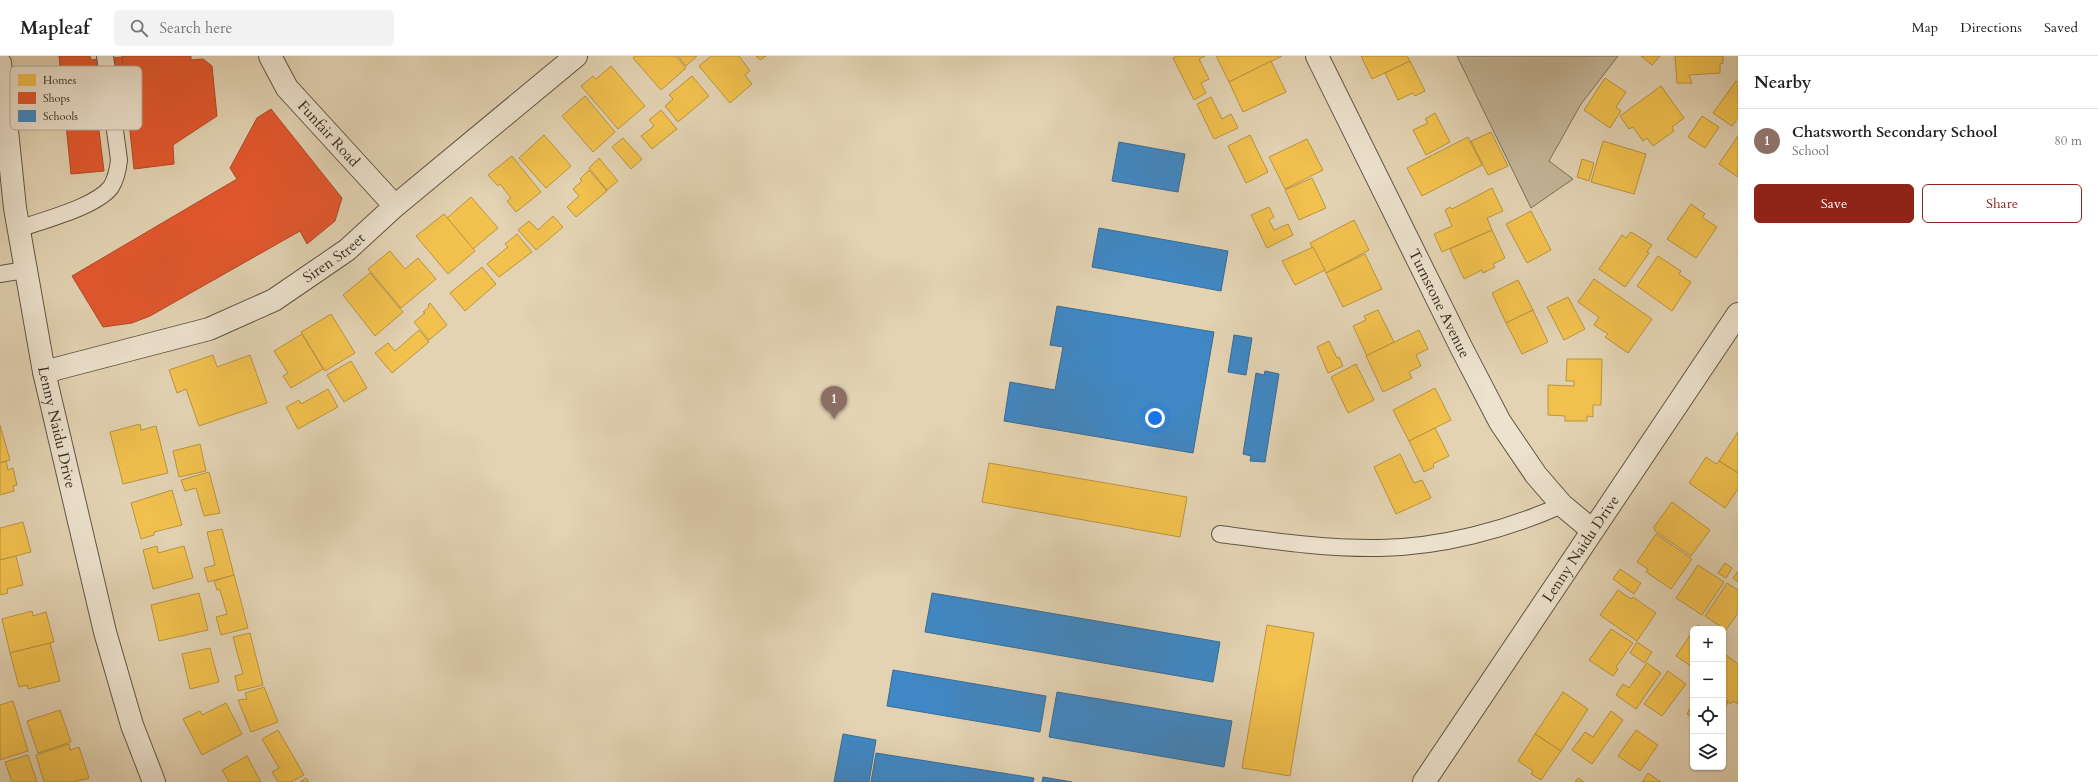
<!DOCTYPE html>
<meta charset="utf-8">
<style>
:root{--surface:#fff;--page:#f2f2f2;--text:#202124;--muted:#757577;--line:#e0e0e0;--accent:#8f2418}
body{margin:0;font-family:Cardo,serif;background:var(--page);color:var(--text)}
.controls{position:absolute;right:12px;bottom:12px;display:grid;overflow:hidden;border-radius:6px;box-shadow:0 1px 3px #0004}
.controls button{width:36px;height:36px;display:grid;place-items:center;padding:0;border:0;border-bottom:1px solid var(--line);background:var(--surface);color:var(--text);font:20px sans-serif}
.you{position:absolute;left:1155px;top:362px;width:14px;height:14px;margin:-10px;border:3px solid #fff;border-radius:50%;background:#1a73e8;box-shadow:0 0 0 6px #1a73e833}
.badge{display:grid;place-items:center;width:26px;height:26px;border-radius:50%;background:var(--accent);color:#fff;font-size:13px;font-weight:700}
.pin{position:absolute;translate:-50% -33px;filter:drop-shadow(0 1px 2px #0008)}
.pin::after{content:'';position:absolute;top:21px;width:14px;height:12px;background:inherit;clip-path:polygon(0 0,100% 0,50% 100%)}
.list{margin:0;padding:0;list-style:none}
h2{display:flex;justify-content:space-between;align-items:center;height:52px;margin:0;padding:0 16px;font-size:17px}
h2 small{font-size:13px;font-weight:400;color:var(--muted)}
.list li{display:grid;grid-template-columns:26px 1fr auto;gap:12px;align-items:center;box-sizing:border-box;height:64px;padding:0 16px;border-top:1px solid var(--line)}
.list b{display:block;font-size:15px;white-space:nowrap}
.list p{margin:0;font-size:13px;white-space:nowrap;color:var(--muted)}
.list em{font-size:13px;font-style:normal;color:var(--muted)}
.actions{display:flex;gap:8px;padding:12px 16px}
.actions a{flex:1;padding:9px 0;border:1px solid var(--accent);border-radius:6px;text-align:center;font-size:14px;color:var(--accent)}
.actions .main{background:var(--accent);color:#fff}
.icon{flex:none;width:22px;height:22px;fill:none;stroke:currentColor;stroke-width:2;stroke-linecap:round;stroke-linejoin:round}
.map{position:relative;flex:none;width:1738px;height:726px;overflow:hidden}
header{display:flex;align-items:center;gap:24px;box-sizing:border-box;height:56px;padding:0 20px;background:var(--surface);border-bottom:1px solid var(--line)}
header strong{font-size:19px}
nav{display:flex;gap:22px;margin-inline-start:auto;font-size:14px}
.search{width:280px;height:36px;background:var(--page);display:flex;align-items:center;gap:10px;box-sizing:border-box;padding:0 14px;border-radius:6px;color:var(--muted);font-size:15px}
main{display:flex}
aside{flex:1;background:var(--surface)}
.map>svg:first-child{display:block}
.green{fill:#c5b79a;stroke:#7d725d}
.homes{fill:#f2c14e;stroke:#b99440}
.shops{fill:#e4572e;stroke:#b04a2a}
.schools{fill:#3f88c5;stroke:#3c6c94}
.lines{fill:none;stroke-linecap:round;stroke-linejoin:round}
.service-casing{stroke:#605645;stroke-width:18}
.minor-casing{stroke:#605645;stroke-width:24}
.tertiary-casing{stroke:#605645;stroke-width:24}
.service{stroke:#ede2ce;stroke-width:16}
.minor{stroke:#ede2ce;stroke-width:22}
.tertiary{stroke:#ede2ce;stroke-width:22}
.labels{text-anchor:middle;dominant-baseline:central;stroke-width:4;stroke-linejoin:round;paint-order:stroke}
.street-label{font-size:15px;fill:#352c20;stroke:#ede2ce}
.key{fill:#ede2ce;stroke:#b6ab9a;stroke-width:1}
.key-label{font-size:11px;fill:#352c20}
</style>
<header>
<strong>Mapleaf</strong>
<div class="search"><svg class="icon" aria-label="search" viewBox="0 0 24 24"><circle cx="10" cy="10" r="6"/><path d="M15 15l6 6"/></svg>Search here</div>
<nav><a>Map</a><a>Directions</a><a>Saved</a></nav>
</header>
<main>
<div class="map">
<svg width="1738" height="726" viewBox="0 0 1738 726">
<rect width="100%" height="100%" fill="#e3d3b3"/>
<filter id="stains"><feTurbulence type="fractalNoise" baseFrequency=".005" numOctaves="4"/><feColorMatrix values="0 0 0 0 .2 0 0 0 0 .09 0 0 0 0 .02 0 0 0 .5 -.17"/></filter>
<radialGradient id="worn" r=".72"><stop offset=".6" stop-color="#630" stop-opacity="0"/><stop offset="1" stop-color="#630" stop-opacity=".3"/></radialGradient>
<path class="green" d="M1457 0H1618L1581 48 1549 105 1573 123 1531 152Z"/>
<g class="homes">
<path d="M635 0H676L686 12 661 34 633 2Z"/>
<path d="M678 0H697L686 10Z"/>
<path d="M711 0H739L750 15 745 19 752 28 730 47 699 10Z"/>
<path d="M756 0H766L760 4Z"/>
<path d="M1177 0H1205L1199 3 1209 23 1201 27 1206 37 1194 44 1173 2Z"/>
<path d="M1216 0H1282L1229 26Z"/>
<path d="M1361 0H1407L1410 5 1372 23Z"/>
<path d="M1641 0H1660L1652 9Z"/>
<path d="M1675 0H1723V7L1720 8V17L1689 19 1692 27H1677Z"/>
<path d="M1271 5 1286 36 1243 56 1229 26Z"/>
<path d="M1410 5 1425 35 1415 40 1413 37 1398 44 1385 17Z"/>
<path d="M611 10 645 50 618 73 581 30 593 20 596 23Z"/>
<path d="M692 20 709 40 678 66 665 50 673 43 669 39Z"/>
<path d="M1605 22 1626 36 1616 51 1621 55 1610 72 1584 54Z"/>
<path d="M1736 25 1738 26V62L1732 70 1713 57Z"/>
<path d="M1661 30 1684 62 1672 71 1674 75 1653 90 1647 82 1643 85 1633 71 1629 73 1620 60Z"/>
<path d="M585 40 615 76 593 96 562 60Z"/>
<path d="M1211 41 1222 63 1231 58 1238 72 1214 83 1197 48Z"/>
<path d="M661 54 677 73 652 93 641 80 654 70 649 64Z"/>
<path d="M1435 57 1450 86 1426 99 1413 74 1428 67 1425 63Z"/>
<path d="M1702 60 1719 71 1705 92 1688 81Z"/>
<path d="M1491 76 1508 110 1488 119 1471 85Z"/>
<path d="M544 79 571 110 546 132 519 102Z"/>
<path d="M1250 79 1268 116 1246 127 1228 90Z"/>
<path d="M1738 80V121L1719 108Z"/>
<path d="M1468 81 1482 109 1422 140 1407 112Z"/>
<path d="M623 82 642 103 631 113 612 91Z"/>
<path d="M1307 83 1323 114 1285 133 1269 101Z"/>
<path d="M1603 85 1646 98 1634 138 1591 126Z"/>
<path d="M512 100 541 136 516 156 507 145 511 142 500 128 498 130 488 119Z"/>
<path d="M599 102 618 125 607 134 589 112Z"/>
<path d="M1582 103 1594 107 1589 125 1577 121Z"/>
<path d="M589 114 607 135 576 161 567 151 579 140 573 133 582 125 580 123Z"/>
<path d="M1312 122 1326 152 1299 164 1285 134Z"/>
<path d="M1492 132 1503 155 1487 162 1492 174 1442 196 1434 178 1452 170 1445 154 1450 151 1452 153Z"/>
<path d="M471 141 498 172 473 193 447 162Z"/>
<path d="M1691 148 1705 158 1702 161 1717 171 1696 202 1667 183Z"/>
<path d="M1269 151 1274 161 1269 164 1274 174 1288 168 1293 179 1267 192 1251 159Z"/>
<path d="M1531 155 1551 194 1527 207 1506 168Z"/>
<path d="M444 158 475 195 448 218 416 180Z"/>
<path d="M553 160 563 171 536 194 518 174 529 165 538 174Z"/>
<path d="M1354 164 1369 194 1326 217 1310 187Z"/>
<path d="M1492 174 1505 202 1493 208 1495 211 1483 217 1482 214 1464 223 1450 193Z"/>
<path d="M1631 176 1652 189 1647 196 1649 197 1625 231 1599 213 1622 179 1626 182Z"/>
<path d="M517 178 532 196 499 221 487 208 508 191 505 188Z"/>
<path d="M1313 191 1325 214 1295 229 1282 205Z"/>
<path d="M390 195 405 213 418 202 436 223 401 252 368 213Z"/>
<path d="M1365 198 1382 233 1343 251 1326 217Z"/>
<path d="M1658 200 1681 215 1679 218 1691 226 1672 255 1637 230Z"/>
<path d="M482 211 496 228 465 255 450 237Z"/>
<path d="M370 217 403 256 375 280 343 239Z"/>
<path d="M1594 223 1652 263 1628 297 1605 281 1608 278 1594 269 1599 261 1578 246Z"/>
<path d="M1518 224 1533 254 1506 267 1492 237Z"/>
<path d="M1568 241 1585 273 1564 284 1547 251Z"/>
<path d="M430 247 447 269 429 284 414 266 425 257 423 256 429 251 428 249Z"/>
<path d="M1378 254 1394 286 1367 300 1353 270 1366 264 1364 260Z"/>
<path d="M1533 254 1548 286 1522 298 1506 267Z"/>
<path d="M331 258 355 297 325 315 301 276Z"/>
<path d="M419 274 429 286 392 317 375 297 388 287 395 295Z"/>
<path d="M1419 274 1428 293 1416 299 1421 310 1409 316 1412 322 1383 336 1366 300Z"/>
<path d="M302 278 323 313 291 332 283 320 288 317 274 295Z"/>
<path d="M1329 285 1337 302 1339 301 1343 310 1328 317 1317 291Z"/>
<path d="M213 299 217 311 250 299 267 347 199 370 186 333 177 337 169 314Z"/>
<path d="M1567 303H1602L1601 349H1593V361L1587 360V365H1565V360L1548 359V329L1574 330V325H1566Z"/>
<path d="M351 305 367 332 344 346 327 319Z"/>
<path d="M1356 308 1374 344 1348 357 1331 321Z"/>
<path d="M1435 332 1451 364 1409 385 1393 354Z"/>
<path d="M328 333 338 351 298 373 286 351 299 344 301 348Z"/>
<path d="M140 368 141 374 156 370 168 417 123 428 110 376Z"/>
<path d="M0 369 10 404 0 407Z"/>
<path d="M1435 372 1449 400 1433 408 1434 411 1424 416 1409 385Z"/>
<path d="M1738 376V417L1719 405Z"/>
<path d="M200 388 206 415 179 421 173 395Z"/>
<path d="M1400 398 1414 427 1422 424 1431 442 1396 458 1374 411Z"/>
<path d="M1706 401 1716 408 1719 405 1738 417V433L1725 452 1689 427Z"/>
<path d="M6 405 8 414 13 412 17 429 13 430 14 435 0 439V407Z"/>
<path d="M989 407 1187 441 1180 481 982 446Z"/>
<path d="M209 416 220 457 204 460 196 432 185 435 181 424Z"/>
<path d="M172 434 182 469 154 476V479L141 483 131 447Z"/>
<path d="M1672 446 1710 474 1691 500 1655 475 1654 471Z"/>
<path d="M23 466 31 496 0 504V472Z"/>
<path d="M222 473 234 519 208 526 204 512 215 509 207 476Z"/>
<path d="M1656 478 1692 503 1671 533 1646 516 1648 513 1637 506Z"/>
<path d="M157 490 158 497 184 490 193 522 153 533 143 494Z"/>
<path d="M16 500 23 529 7 533 8 537 0 539V504Z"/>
<path d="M1725 507 1732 512 1726 522 1718 517Z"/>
<path d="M1698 509 1724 526 1702 559 1676 542Z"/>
<path d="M1620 513 1641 527 1634 538 1613 523Z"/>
<path d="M1738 515V526L1733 522Z"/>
<path d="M234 519 248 572 221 579 216 561 227 558 220 534H217L214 525Z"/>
<path d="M1727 527 1738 534V557L1726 574 1705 560Z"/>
<path d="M1618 534 1631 543 1633 541 1656 557 1637 585 1600 559Z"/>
<path d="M199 537 208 574 159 585 151 549Z"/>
<path d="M32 555 33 560 46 556 54 586 10 597 2 563Z"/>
<path d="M1267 569 1314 577 1290 720 1242 712Z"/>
<path d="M1698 569 1704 573H1695Z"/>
<path d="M1611 573 1633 587 1616 611 1618 613 1613 620 1589 604Z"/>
<path d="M1693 575V610L1692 611 1676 600Z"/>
<path d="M250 577 263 629 238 635 235 620 243 618 233 581Z"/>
<path d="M1637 586 1652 596 1645 607 1630 597Z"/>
<path d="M50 587 60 625 28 633 27 629 19 631 10 597Z"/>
<path d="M210 592 219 626 190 633 182 598Z"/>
<path d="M1726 599 1738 608V648L1733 645 1731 648 1723 642V603Z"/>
<path d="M1647 607 1661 617 1636 653 1616 639 1623 628 1629 632Z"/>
<path d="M1668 615 1686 628 1662 660 1644 648Z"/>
<path d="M264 631 278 666 251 676 238 644 247 643 245 637Z"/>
<path d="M1563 636 1588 653 1561 695 1535 678Z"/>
<path d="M1723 642 1728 646 1723 655Z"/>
<path d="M13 645 28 695 0 704V649Z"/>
<path d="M226 647 242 678 202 699 183 663 200 655 202 659Z"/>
<path d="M1693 648V662L1687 658Z"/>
<path d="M60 654 71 686 38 697 27 665Z"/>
<path d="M1611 655 1623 664 1592 708 1572 694 1585 676 1593 681Z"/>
<path d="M278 674 304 719 291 726H278L272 716 279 712 262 683Z"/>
<path d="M1636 674 1658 689 1640 715 1618 700Z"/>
<path d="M1535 678 1561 695 1541 724 1531 718 1533 715 1518 705Z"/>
<path d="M69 688 70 694 79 691 89 722 74 726H44L36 699Z"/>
<path d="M28 699 37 726H12L5 706Z"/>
<path d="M247 700 261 726H229L222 714Z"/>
<path d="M1648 717 1661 726H1642Z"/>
<path d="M306 722 309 726H300Z"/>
<path d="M1578 722 1584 726H1575Z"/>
</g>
<g class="shops">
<path d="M59 0H90L91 4 123 1 128 54 97 58 104 115 71 118Z"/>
<path d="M122 0H191V4L203 3 212 10 217 60 173 89 174 108 134 113Z"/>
<path d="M271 53 342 142 335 165 307 188 300 175 150 260 132 267 103 271 72 220 237 123 230 112 257 62Z"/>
</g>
<g class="schools">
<path d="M1119 86 1185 98 1178 136 1112 125Z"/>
<path d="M1099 172 1228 195 1221 235 1092 211Z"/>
<path d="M1057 250 1214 276 1193 397 1004 365 1010 326 1055 334 1063 291 1050 289Z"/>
<path d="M1234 279 1252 282 1246 319 1228 316Z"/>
<path d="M1265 315 1279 318 1265 406 1250 405 1251 400 1243 398 1256 317 1264 319Z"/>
<path d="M932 537 1220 586 1213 626 925 576Z"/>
<path d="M893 614 1046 640 1040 676 887 650Z"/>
<path d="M1057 636 1232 665 1224 711 1049 681Z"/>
<path d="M843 678 876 684 869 726H834Z"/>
<path d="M876 697 1034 722 1033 726H871Z"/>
<path d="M1043 721 1072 726H1042Z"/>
</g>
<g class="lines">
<defs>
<g id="service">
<path d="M19 173C43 164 96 151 111 131 116 123 118 113 119 104L105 0"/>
<path d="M0 218 25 214"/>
<path d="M1220 478C1273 485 1326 493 1380 492 1441 491 1506 474 1562 449"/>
</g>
<g id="minor">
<path id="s1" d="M270 0 287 32 395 150"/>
<path id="s2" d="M1317 0 1462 293 1500 366 1536 419 1562 449 1592 474"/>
<path id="s3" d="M44 316 209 273 274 244 347 194 395 150 576 0"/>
</g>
<g id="tertiary">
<path id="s4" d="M0 7 15 152 44 316 105 576 132 669 154 726"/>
<path id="s5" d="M1424 726 1738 258"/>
</g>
</defs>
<use href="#service" class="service-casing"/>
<use href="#minor" class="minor-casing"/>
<use href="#tertiary" class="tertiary-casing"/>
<use href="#service" class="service"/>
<use href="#minor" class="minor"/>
<use href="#tertiary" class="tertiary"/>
</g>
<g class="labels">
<g class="street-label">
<text stroke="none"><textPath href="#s1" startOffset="98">Funfair Road</textPath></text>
<text stroke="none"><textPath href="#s3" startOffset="315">Siren Street</textPath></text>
<text stroke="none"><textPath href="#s2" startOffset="276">Turnstone Avenue</textPath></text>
<text stroke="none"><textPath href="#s4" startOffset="369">Lenny Naidu Drive</textPath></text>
<text stroke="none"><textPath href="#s5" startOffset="281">Lenny Naidu Drive</textPath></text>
</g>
</g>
<rect x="10" y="10" width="132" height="64" rx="6" class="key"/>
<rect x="18" y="18" width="18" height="12" fill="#f2c14e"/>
<rect x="18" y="36" width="18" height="12" fill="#e4572e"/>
<rect x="18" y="54" width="18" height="12" fill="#3f88c5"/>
<g class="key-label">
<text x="43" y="28">Homes</text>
<text x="43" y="46">Shops</text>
<text x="43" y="64">Schools</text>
</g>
<rect width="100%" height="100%" filter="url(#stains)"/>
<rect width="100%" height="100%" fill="url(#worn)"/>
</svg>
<div class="controls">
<button>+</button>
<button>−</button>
<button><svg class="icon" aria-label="locate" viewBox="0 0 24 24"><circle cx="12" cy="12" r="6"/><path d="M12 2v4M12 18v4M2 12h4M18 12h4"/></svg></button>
<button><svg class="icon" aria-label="layers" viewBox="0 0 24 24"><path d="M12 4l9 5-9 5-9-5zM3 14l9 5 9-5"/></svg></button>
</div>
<div class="you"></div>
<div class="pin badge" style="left:834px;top:363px;background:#8d6e63">1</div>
</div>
<aside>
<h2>Nearby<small></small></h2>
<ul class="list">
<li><span class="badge" style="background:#8d6e63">1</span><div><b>Chatsworth Secondary School</b><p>School</p></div><em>80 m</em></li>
</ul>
<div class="actions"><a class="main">Save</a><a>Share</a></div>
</aside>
</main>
